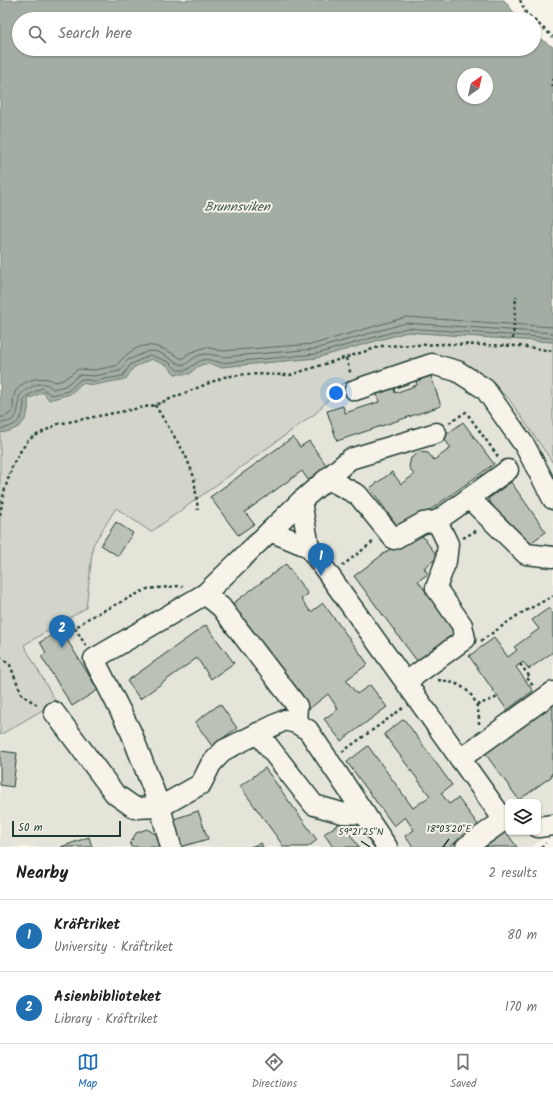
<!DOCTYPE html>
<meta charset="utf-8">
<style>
:root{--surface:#fff;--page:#f6f6f6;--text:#202124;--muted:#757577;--line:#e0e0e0;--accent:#1f6fb2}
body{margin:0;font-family:Kalam,sans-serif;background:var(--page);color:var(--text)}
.controls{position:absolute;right:12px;bottom:12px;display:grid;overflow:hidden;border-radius:6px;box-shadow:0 1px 3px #0004}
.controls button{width:36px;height:36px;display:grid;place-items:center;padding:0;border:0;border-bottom:1px solid var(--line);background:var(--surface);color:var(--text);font:20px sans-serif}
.compass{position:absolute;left:457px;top:68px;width:36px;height:36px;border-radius:50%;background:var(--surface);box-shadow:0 1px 3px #0004;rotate:34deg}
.scale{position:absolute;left:12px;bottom:10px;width:109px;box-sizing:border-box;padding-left:4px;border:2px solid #1f3d34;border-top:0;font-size:11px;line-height:14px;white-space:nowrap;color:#1f3d34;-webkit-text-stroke:3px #f7f3e8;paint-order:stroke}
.you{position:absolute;left:336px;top:393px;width:14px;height:14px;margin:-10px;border:3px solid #fff;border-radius:50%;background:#1a73e8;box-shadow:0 0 0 6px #1a73e833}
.badge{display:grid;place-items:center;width:26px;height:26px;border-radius:50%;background:var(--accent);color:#fff;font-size:13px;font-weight:700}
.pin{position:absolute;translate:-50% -33px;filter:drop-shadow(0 1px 2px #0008)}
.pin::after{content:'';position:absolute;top:21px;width:14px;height:12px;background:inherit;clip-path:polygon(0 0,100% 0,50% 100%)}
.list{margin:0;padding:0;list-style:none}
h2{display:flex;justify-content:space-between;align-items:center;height:52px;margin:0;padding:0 16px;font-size:17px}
h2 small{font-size:13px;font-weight:400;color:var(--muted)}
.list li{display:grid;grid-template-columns:26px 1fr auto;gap:12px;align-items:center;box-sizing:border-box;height:72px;padding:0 16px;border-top:1px solid var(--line)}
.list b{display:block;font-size:15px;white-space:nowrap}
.list p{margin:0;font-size:13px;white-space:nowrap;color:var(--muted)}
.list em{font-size:13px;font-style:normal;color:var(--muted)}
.icon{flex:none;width:22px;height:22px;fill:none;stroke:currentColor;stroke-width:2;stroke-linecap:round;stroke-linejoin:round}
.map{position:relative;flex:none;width:553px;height:847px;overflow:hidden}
.search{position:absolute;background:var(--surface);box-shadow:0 1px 3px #0004;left:12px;right:12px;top:12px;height:44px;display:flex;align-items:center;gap:10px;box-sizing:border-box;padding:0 14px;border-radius:22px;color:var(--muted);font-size:15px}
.sheet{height:196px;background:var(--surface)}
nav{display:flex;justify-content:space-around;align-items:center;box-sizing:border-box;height:56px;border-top:1px solid var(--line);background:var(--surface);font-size:11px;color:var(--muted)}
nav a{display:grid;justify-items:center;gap:2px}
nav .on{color:var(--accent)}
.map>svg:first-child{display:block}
.built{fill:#e5e4d9;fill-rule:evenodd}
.green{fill:#d3d5ca;stroke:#79897f}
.water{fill:#a4ada3;stroke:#6f8077;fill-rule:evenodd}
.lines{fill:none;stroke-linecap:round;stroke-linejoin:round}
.shore{stroke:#546a60;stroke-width:1}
.building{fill:#bbc1b6;stroke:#1f3d34}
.minor-casing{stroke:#1f3d34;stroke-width:23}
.path{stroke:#1f3d34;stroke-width:2.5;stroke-dasharray:3 3;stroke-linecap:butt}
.minor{stroke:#f7f3e8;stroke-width:20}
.ticks{fill:none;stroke:#1f3d34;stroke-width:1.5}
.labels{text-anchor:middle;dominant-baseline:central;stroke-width:4;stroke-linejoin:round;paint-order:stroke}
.water-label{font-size:13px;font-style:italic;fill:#405950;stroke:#f7f3e8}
.ticks-label{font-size:10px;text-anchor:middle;fill:#1f3d34;stroke:#f7f3e8;stroke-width:4;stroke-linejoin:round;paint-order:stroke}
</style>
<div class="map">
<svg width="553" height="847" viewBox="0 0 553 847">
<rect width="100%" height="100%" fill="#f7f3e8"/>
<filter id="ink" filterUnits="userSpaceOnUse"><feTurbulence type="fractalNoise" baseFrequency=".025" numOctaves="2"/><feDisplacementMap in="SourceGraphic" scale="8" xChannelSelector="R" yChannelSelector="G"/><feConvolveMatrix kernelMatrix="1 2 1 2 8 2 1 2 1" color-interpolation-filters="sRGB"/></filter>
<g filter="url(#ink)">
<path class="built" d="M434 356 460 362 485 377 509 399 553 463V831L531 847H0V735L56 702 24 645 86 608 93 545 116 508 151 531 316 413 342 384ZM508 802H538V832H508Z"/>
<path class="green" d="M407 332 553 342V463L509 399 485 377 460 362 434 356 342 384 316 413 151 532 116 508 93 545 86 608 24 645 56 702 0 735V433C21 430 30 420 28 399L43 392 49 399 70 394 82 383 94 385 151 359 167 365 175 374 208 362 220 367 316 358Z"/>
<path class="water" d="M0 0H504L519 19H19V49H534V35L553 47V342L407 332 316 358 220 367C206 362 199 363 190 374H175L167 365 151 359 133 368 126 379 94 385 82 383 70 394 49 400 43 392 28 399C30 420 21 430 0 433ZM463 74H487V98H463Z"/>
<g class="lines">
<g class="shore">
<path d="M0 417H5L13 411C14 406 12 400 14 395 19 380 43 374 55 382L63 380 78 369 94 370 116 366C139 338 154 342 182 359L189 353 206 347 222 351 314 344 406 317 553 327"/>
<path d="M0 423C19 422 18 412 19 397 22 391 37 382 45 384 48 384 50 387 53 389L65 386 79 375 94 376 120 371 128 360 149 351C164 350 174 365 185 365 199 353 204 352 222 357L315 349 406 323 553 333"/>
<path d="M0 429C20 426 24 417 24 399L27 396 42 388 51 395 68 391 81 379 94 381 123 376 130 365 150 355 169 362 177 370H187C201 359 204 357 221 363L316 354 407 328 553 338"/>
</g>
</g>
<g class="building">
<path d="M431 376 441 406 337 441 327 411 343 406 345 413 379 402 377 394 394 388 395 393 417 385 416 381Z"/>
<path d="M463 422 494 464 401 531 370 488 392 472 401 484 414 475 409 467 411 458 419 452 428 453 434 460 451 448 443 437Z"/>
<path d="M293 437 300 447 309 441 329 469 310 483 302 471 245 512 254 524 238 535 210 497Z"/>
<path d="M511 482 546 532 523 548 488 499Z"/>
<path d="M116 522 133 533 118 556 101 545Z"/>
<path d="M417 529 438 557 424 568 428 574 418 581 456 632 417 661 354 576Z"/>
<path d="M286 564 308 594 301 599 311 612 323 603 368 664 346 680 357 694 370 685 387 707 341 741 324 719 338 709 328 694 309 709 252 633 228 607Z"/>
<path d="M549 608 553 614V652L529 669 523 662 516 667 533 691 507 710 469 656 494 638 508 657 517 650 514 647 539 629 532 620Z"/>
<path d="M206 625 234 663 211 679 197 658 140 699 127 681Z"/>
<path d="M61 630 98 690 72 706 41 656 46 653 40 642Z"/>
<path d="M220 704 237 728 212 746 195 722Z"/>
<path d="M553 705V773L551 774 552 776 519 800 484 752Z"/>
<path d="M404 719 452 785 441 793 449 804 458 798 479 826 449 847H413L405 836 414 830 405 817 394 826 347 762 368 746 413 808 430 796 384 734Z"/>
<path d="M0 751 17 753 13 787 0 785Z"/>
<path d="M265 768 317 840 308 847H284L240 786Z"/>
<path d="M198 811 208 839 180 847 171 820Z"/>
<path d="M341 822 359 847H333L324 834Z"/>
<path d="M147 829 157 835 161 847H131L130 844 136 833Z"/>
<path d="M506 832 517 847H485Z"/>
<path d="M89 837 92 847H61Z"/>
<path d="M261 843 263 847H250Z"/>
</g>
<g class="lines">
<defs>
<g id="minor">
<path d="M355 390 432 364 457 371 485 389 525 446 553 499"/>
<path d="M328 479 358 495 394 539 423 523 437 521"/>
<path d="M469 498 526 554 553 557"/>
<path d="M301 501 309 547 504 820 466 847"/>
<path d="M270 531 309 547"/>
<path d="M205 594 221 607 297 706 296 723"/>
<path d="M406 682 465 639 462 625 436 588 446 561 448 544 437 521 508 470"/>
<path d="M54 712 115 794 135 808 160 807 201 784 211 764 224 750 285 720 296 723 308 730 387 847"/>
<path d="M258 733 314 805 342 813 365 814"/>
<path d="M460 759 553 692"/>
<path d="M538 827 553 825"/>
<path d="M171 847 160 807 131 732 94 659 205 594 301 501 350 459 436 433"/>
</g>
</defs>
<use href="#minor" class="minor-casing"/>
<g class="path">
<path d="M520 0 526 13 533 19"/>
<path d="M534 20 553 37"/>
<path d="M552 87 553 79"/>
<path d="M513 339 516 296"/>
<path d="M346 358 351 375"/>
<path d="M155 405 185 454 194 477 198 510"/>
<path d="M449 423 466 412 499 458"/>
<path d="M0 515 4 492 13 464 20 452 29 439 58 424 155 405 224 377 246 374 290 375 382 346 446 344 520 346 553 351"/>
<path d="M463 538 478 530"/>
<path d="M342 566 374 541"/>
<path d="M481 641 518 615 553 596"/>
<path d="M86 646 75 628 89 618 147 589 179 586 183 587"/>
<path d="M0 657 10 665 22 695 39 706"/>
<path d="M520 664 530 677 528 679 533 686"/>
<path d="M438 680C465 682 480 697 479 724"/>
<path d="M477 705 498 697"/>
<path d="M342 752 403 708"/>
<path d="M541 847 546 843"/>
</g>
<use href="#minor" class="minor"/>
</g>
</g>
<path class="ticks" d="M361 841 370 847M443 847 449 839"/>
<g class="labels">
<g class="water-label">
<text x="237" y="207">Brunnsviken</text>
</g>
</g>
<g class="ticks-label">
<text x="449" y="832">18°03'20"E</text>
<text x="361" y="835">59°21'25"N</text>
</g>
</svg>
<div class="controls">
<button><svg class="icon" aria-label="layers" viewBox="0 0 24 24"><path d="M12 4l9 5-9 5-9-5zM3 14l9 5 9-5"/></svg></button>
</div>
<svg class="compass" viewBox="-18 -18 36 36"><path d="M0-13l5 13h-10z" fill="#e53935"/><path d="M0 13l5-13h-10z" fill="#757577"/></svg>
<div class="scale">50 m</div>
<div class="you"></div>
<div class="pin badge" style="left:321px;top:576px">1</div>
<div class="pin badge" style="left:62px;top:648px">2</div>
<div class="search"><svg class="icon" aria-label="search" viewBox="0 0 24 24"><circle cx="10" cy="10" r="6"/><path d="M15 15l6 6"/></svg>Search here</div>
</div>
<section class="sheet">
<h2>Nearby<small>2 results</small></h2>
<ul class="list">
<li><span class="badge">1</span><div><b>Kräftriket</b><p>University · Kräftriket</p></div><em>80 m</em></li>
<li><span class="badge">2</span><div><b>Asienbiblioteket</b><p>Library · Kräftriket</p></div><em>170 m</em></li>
</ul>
</section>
<nav>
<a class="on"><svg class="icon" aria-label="map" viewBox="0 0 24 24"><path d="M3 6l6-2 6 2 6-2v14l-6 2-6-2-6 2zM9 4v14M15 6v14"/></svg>Map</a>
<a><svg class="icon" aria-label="directions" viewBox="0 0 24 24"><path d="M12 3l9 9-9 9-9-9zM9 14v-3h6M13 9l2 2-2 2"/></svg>Directions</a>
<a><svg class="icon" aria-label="saved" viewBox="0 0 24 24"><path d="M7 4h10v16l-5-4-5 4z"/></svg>Saved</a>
</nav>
